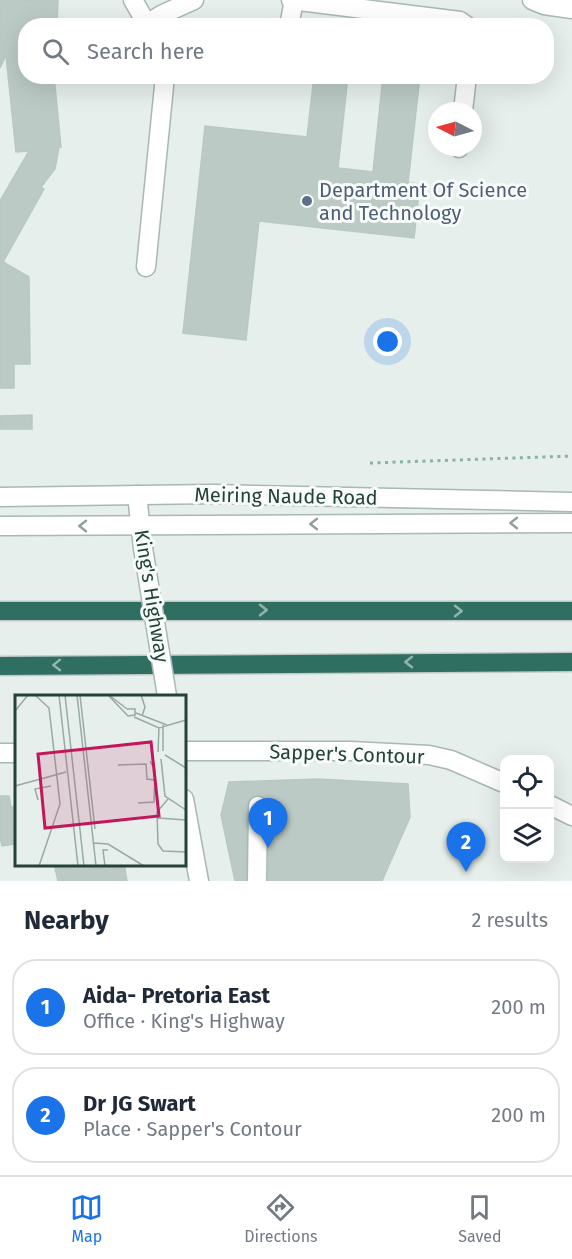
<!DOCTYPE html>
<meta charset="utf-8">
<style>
:root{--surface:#fff;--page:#f2f2f3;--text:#1f2937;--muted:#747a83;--line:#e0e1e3;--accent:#1a73e8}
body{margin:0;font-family:"Fira Sans",sans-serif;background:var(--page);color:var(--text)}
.controls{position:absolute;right:18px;bottom:18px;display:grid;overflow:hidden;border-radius:12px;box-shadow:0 6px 24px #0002}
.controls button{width:54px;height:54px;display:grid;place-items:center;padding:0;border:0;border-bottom:2px solid var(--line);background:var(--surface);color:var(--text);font:30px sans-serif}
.compass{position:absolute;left:428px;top:102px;width:54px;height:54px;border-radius:50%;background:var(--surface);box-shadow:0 6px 24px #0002;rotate:276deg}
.you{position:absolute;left:388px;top:342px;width:21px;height:21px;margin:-15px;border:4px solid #fff;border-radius:50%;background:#1a73e8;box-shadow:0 0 0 9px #1a73e833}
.badge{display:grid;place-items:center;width:39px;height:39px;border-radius:50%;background:var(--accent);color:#fff;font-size:20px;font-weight:700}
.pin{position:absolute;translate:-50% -50px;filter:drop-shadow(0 2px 3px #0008)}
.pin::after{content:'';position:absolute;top:32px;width:21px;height:18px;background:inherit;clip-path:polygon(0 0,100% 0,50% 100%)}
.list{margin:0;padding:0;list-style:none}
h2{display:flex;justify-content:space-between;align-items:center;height:78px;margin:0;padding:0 24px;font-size:26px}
h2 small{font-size:20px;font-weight:400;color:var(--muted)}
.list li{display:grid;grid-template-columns:39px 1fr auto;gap:18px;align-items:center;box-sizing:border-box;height:96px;margin:0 12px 12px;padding:0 12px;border:2px solid var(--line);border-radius:24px}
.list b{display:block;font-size:22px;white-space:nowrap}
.list p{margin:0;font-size:20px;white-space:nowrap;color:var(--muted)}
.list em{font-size:20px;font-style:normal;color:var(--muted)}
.icon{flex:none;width:33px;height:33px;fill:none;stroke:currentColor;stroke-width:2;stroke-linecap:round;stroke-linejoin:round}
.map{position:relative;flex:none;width:572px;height:881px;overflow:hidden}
.search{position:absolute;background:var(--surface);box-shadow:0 6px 24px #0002;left:18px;right:18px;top:18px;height:66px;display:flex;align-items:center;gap:15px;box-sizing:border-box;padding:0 21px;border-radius:24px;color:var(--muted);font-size:22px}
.sheet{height:294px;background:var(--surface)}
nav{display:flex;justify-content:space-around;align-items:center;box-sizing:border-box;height:84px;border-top:2px solid var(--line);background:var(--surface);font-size:16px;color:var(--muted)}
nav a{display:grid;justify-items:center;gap:3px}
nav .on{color:var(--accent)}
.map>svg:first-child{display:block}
.building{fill:#bbcac4;stroke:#b8c9c2;stroke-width:1.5}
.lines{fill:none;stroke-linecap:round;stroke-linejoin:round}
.minor-casing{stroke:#a8b8b2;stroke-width:21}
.highway-casing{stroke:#c2cac8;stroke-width:21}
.path{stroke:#86b3a5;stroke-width:3;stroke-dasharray:3 4.5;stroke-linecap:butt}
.minor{stroke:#fff;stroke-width:18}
.highway{stroke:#2f6f62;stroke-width:18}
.minor-bridge-casing{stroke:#a8b8b2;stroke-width:21;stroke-linecap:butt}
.minor-bridge{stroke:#fff;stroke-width:18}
.oneway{stroke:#92a09c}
.oneway2{stroke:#93b5ae}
.service-dot{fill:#5c6f8a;stroke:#f7fbf9;stroke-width:2}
.labels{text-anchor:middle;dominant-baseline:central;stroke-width:6;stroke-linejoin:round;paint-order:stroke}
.service-label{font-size:20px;fill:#4e5e75;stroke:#f7fbf9;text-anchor:start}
.street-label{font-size:20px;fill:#24423a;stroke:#f7fbf9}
.inset-road{fill:none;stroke:#98aaa4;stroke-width:1.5}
.view{fill:#c2185b;fill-opacity:0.15;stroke:#c2185b;stroke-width:3}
.inset-edge{fill:none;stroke:#24423a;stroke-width:3}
</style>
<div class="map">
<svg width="572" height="881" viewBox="0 0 572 881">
<rect width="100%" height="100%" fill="#e6efeb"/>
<g class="building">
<path d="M0 0H58L57 26H26V76H54L61 147H59L55 169 41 187 44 189 3 262 29 277 30 364H14V388H0V201L29 151 16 152 6 55 0 68Z"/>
<path d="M314 76H348L338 168 373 172 383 76H420L408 183 420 184 414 238 259 221 246 340 183 333 205 126 307 137Z"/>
<path d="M32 415V429H0V416Z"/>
<path d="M318 779 408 784 410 817 382 881H268L269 806 264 797 258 795 249 800 247 806 246 881H235L221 815 229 782Z"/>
<path d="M0 796H9L11 807H16V830L14 831 15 844 2 846 0 838Z"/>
<path d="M54 864H124L127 881H58Z"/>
</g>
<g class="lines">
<defs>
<g id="minor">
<path d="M133 0 148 26"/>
<path d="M291 0 460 21 467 26"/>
<path d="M532 0 544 5 572 9"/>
<path d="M147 24 161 15 194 0"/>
<path d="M289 26 294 0"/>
<path d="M463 111 467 76"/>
<path d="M459 148V147"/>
<path d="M146 267 165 76"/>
<path d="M137 495 143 548"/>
<path d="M0 497 213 494 572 502"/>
<path d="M0 526 572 523"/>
<path d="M184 751H351L429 755 451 760 504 783"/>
<path d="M0 753H16"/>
<path d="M184 799 199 881"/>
<path d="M550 805 572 816"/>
<path d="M257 881 258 806"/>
</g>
<g id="highway">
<path d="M0 611H572"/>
<path d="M0 666 572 662"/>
</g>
</defs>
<use href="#minor" class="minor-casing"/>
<use href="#highway" class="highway-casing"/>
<path class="path" d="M370 463 572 456"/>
<use href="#minor" class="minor"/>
<use href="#highway" class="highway"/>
<defs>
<path id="minor-bridge" d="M143 548 167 696"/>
</defs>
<use href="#minor-bridge" class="minor-bridge-casing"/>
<use href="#minor-bridge" class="minor-bridge"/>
</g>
<defs><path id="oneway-chevron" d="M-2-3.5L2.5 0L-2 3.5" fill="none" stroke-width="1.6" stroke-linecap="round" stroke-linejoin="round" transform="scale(1.5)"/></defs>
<g class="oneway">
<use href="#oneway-chevron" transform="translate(514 523) rotate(180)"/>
<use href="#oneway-chevron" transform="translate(314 524) rotate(180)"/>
<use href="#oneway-chevron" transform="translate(83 526) rotate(180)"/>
</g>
<g class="oneway2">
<use href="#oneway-chevron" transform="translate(263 610)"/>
<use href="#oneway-chevron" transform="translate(458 611)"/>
<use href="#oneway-chevron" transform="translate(409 662) rotate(180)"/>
<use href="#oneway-chevron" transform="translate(57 665) rotate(179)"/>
</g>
<circle class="service-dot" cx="307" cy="201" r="6"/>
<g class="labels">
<g class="service-label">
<text x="319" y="190">Department Of Science<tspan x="319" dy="23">and Technology</tspan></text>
</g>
<g class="street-label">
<text transform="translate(286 496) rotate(1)">Meiring Naude Road</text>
<text transform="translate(152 596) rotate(81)">King's Highway</text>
<text transform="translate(347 754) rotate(2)">Sapper's Contour</text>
</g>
</g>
<g transform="translate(15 695)">
<rect width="171" height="171" fill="#e6efeb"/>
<path class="inset-road" d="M20 0 34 13 45 109 24 171M44 0 63 171M50 0 69 171M62 0 81 171M65 0 80 134M93 0 113 21 120 20V14H112M94 0 112 14M126 0 130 12 127 21M0 16 13 0M121 18 152 30M119 22 144 33 171 25M148 30V56M143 57 144 32M150 60 171 73M146 64 150 101 171 115M103 70 131 69 132 84 140 85M0 91 51 77M153 104 142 117 143 149 148 156 171 157M23 105 20 94 36 91M123 108 139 107 140 75 135 66M143 123 171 125M79 148 93 149 129 171M90 171 88 155H93"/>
<path class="view" d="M136 47 144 121 30 133 23 59Z"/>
<rect width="171" height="171" class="inset-edge"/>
</g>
</svg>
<div class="controls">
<button><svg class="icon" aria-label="locate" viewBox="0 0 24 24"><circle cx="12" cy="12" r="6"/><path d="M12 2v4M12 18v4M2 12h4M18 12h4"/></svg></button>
<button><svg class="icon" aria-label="layers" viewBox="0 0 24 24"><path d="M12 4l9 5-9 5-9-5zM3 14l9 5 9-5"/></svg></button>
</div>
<svg class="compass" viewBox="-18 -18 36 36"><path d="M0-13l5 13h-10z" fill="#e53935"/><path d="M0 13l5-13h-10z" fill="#747a83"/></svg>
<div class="you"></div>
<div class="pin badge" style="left:268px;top:848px">1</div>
<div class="pin badge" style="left:466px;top:872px">2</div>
<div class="search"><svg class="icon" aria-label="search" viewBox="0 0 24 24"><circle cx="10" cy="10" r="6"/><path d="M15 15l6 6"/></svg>Search here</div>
</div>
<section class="sheet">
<h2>Nearby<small>2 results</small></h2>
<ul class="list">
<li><span class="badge">1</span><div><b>Aida- Pretoria East</b><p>Office · King's Highway</p></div><em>200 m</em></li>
<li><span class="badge">2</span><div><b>Dr JG Swart</b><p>Place · Sapper's Contour</p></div><em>200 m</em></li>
</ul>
</section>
<nav>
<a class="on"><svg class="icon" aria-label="map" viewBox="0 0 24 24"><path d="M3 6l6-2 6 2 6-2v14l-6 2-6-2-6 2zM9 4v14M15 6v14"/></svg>Map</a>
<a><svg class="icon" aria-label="directions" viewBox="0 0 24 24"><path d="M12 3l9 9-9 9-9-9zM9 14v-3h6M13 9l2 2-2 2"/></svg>Directions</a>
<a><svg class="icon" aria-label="saved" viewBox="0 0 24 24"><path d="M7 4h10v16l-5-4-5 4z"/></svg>Saved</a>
</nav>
